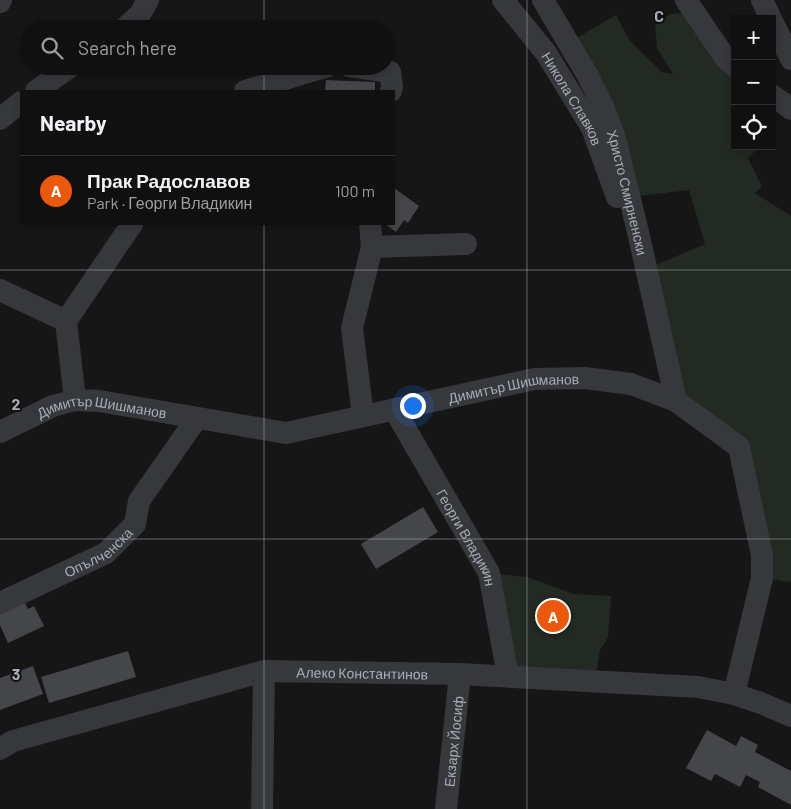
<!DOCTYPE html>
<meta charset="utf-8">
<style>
:root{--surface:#101011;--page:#1e1e1f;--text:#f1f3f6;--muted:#9c9d9f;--line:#303031;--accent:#ea580c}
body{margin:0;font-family:Barlow,sans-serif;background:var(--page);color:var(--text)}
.controls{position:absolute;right:15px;top:15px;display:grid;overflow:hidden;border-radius:0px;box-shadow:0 2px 8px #0003}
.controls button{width:45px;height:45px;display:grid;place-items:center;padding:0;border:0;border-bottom:1px solid var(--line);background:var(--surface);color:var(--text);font:25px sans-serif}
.you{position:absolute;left:412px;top:405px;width:18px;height:18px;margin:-12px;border:4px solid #fff;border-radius:50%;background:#1a73e8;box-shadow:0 0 0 8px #1a73e833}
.badge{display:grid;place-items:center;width:32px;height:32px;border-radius:50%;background:var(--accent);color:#fff;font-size:16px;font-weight:700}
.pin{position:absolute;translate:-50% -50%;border:2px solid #fff;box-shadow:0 1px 5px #0006}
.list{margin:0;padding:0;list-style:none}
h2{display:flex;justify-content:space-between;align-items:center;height:65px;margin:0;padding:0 20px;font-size:21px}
h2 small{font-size:16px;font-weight:400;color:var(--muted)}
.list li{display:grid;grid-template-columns:32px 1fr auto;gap:15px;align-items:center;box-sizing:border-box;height:70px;padding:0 20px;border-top:1px solid var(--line)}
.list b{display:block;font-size:19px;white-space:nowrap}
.list p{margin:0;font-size:16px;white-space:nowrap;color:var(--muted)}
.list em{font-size:16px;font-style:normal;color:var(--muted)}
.icon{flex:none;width:28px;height:28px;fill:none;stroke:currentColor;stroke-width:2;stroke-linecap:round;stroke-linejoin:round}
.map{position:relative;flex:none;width:791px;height:809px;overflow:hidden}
.search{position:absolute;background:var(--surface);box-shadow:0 2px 8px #0003;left:20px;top:20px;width:375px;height:55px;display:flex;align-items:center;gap:12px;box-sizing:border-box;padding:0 18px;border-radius:28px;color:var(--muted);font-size:19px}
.panel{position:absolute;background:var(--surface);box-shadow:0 2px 8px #0003;left:20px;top:90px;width:375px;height:135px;border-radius:0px}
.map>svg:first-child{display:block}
.green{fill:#222a23}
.building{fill:#45464a}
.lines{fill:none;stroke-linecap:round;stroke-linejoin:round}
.minor{stroke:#37383c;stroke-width:22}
.grid{fill:none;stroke:#a9acb7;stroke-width:1;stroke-opacity:0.55}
.labels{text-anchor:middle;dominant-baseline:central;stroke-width:4;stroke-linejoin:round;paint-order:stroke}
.street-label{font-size:14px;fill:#a9acb7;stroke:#111112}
.grid-label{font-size:16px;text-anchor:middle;font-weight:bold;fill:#a9acb7;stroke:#111112;stroke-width:4;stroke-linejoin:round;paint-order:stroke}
</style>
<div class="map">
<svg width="791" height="809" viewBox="0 0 791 809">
<rect width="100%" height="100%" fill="#161617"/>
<g class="green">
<path d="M694 13 735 70V146H760L748 158 762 187 755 193 791 216V582L762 578 739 447 676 401 649 268 705 244 689 190 631 197 568 43 616 15 630 41 662 72 673 74 657 48 655 25 670 14Z"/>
<path d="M489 573 527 577 574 594 611 596 608 637 600 650 595 681 508 676Z"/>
</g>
<g class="building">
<path d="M326 80 375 82V91H325Z"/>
<path d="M394 188 419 206 408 223 404 220 396 232 385 224H394Z"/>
<path d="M423 507 438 532 376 569 361 544Z"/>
<path d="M23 599 28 609 34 606 44 626 8 643 0 625V610Z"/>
<path d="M128 651 136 677 49 703 41 677Z"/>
<path d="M33 666 43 694 0 710V678Z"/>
<path d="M707 730 736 746 741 736 758 745 755 752 791 771V805L758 787 760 782 746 775 740 787 715 774 711 781 686 768Z"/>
</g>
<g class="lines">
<g class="minor">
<path id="s1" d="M503 0 546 53 592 128 617 197"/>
<path id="s2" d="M543 0 588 76 603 106 615 138 638 232 676 401"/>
<path d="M686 0 726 59 735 66"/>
<path d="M762 0 771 19"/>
<path d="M0 2 1 0"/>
<path d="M772 21 791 59"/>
<path d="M124 29 140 14 148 0"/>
<path d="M349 66 390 72 392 86 391 91"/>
<path d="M36 91 71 66"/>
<path d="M245 91 328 66"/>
<path d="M772 95 791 109"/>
<path d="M0 119 21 102"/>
<path d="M370 224 372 247"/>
<path d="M0 290 66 321 75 400"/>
<path d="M66 321 132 224"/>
<path id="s3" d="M394 409 489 573 508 676"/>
<path d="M363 416 352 328 372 247 466 244"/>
<path id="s4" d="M0 432 53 406 75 400 99 401 286 433 534 379 585 378 631 384 676 401 739 447 762 555V578L734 694"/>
<path id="s5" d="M0 603 106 553 135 524 139 501 197 418"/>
<path id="s6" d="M0 749 13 741 264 671 460 674 698 687 734 694 761 703 791 716"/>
<path d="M262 809 264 671"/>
<path id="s7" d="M446 809 460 674"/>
</g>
</g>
<path class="grid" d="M264 0V29M527 0V809M264 66V91M264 224V809M0 270H791M0 539H791"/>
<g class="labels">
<g class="street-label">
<text stroke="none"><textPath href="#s1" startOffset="121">Никола Славков</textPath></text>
<text stroke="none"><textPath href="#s2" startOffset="212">Христо Смирненски</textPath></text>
<text stroke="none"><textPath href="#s4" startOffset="528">Димитър Шишманов</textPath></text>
<text stroke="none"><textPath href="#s4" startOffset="108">Димитър Шишманов</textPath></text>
<text stroke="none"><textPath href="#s3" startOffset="148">Георги Владикин</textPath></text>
<text stroke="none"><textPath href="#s5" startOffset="111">Опълченска</textPath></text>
<text stroke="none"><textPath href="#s6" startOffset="374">Алеко Константинов</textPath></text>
<text stroke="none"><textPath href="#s7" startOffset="68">Екзарх Йосиф</textPath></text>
</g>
</g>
<g class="grid-label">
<text x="659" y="22">C</text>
<text x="16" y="410">2</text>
<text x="16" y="680">3</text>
</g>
</svg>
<div class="controls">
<button>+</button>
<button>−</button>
<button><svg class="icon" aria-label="locate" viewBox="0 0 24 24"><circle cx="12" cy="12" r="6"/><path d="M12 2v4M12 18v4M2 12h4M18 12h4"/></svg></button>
</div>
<div class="you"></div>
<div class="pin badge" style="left:553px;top:616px">A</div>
<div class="search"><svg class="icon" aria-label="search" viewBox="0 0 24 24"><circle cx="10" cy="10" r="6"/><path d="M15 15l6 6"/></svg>Search here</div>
<section class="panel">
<h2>Nearby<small></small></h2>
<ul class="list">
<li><span class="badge">A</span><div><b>Прак Радославов</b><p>Park · Георги Владикин</p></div><em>100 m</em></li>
</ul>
</section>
</div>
